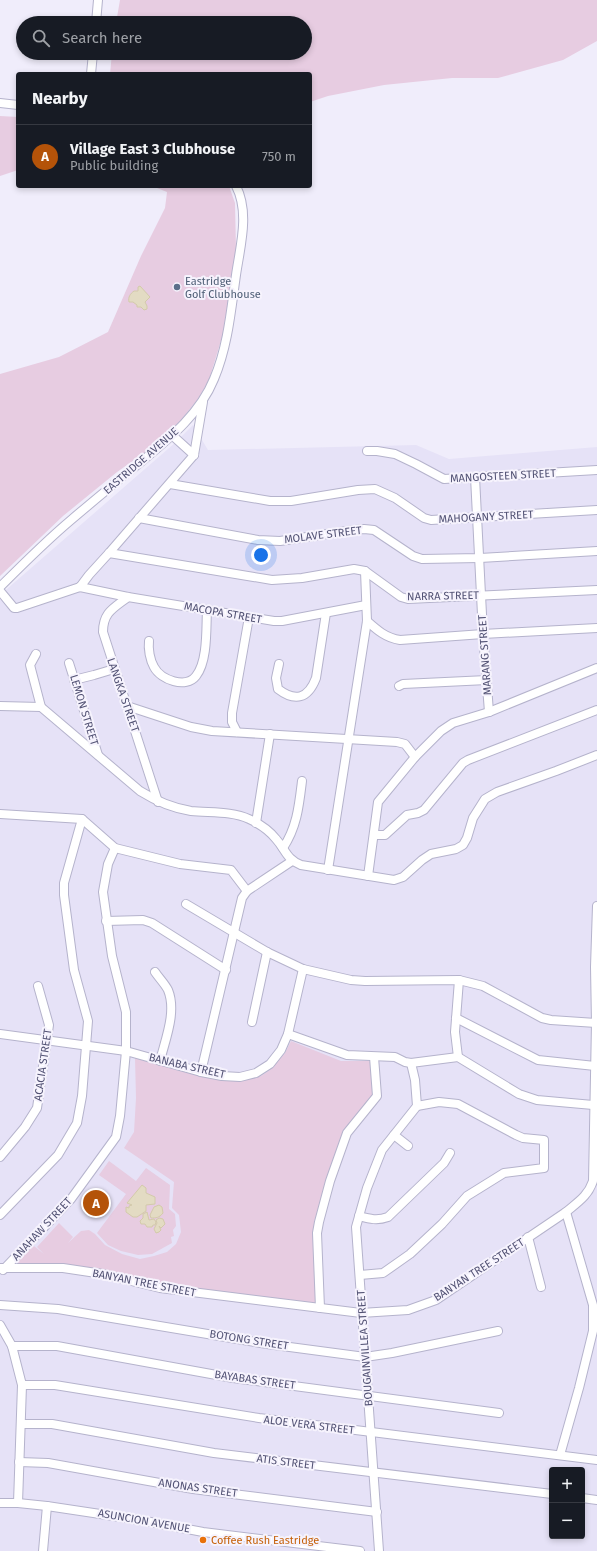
<!DOCTYPE html>
<meta charset="utf-8">
<style>
:root{--surface:#171b24;--page:#20242c;--text:#f1f3f6;--muted:#9ea1a6;--line:#363941;--accent:#b45309}
body{margin:0;font-family:"Fira Sans",sans-serif;background:var(--page);color:var(--text)}
.controls{position:absolute;right:12px;bottom:12px;display:grid;overflow:hidden;border-radius:4px;box-shadow:0 2px 6px #0003}
.controls button{width:36px;height:36px;display:grid;place-items:center;padding:0;border:0;border-bottom:1px solid var(--line);background:var(--surface);color:var(--text);font:20px sans-serif}
.you{position:absolute;left:261px;top:555px;width:14px;height:14px;margin:-10px;border:3px solid #fff;border-radius:50%;background:#1a73e8;box-shadow:0 0 0 6px #1a73e833}
.badge{display:grid;place-items:center;width:26px;height:26px;border-radius:50%;background:var(--accent);color:#fff;font-size:13px;font-weight:700}
.pin{position:absolute;translate:-50% -50%;border:2px solid #fff;box-shadow:0 1px 4px #0006}
.list{margin:0;padding:0;list-style:none}
h2{display:flex;justify-content:space-between;align-items:center;height:52px;margin:0;padding:0 16px;font-size:17px}
h2 small{font-size:13px;font-weight:400;color:var(--muted)}
.list li{display:grid;grid-template-columns:26px 1fr auto;gap:12px;align-items:center;box-sizing:border-box;height:64px;padding:0 16px;border-top:1px solid var(--line)}
.list b{display:block;font-size:15px;white-space:nowrap}
.list p{margin:0;font-size:13px;white-space:nowrap;color:var(--muted)}
.list em{font-size:13px;font-style:normal;color:var(--muted)}
.icon{flex:none;width:22px;height:22px;fill:none;stroke:currentColor;stroke-width:2;stroke-linecap:round;stroke-linejoin:round}
.map{position:relative;flex:none;width:597px;height:1551px;overflow:hidden}
.search{position:absolute;background:var(--surface);box-shadow:0 2px 6px #0003;left:16px;top:16px;width:296px;height:44px;display:flex;align-items:center;gap:10px;box-sizing:border-box;padding:0 14px;border-radius:22px;color:var(--muted);font-size:15px}
.panel{position:absolute;background:var(--surface);box-shadow:0 2px 6px #0003;left:16px;top:72px;width:296px;height:116px;border-radius:4px}
.map>svg:first-child{display:block}
.residential{fill:#e6e2f7;fill-rule:evenodd}
.green{fill:#e7cce1}
.water{fill:#e3dbc3;stroke:#d3caaa}
.lines{fill:none;stroke-linecap:round;stroke-linejoin:round}
.minor-casing{stroke:#b5b3cc;stroke-width:10}
.minor{stroke:#fff;stroke-width:8}
.service-dot{fill:#5c6f8a;stroke:#f6f3fd;stroke-width:1.5}
.food-dot{fill:#e8710a;stroke:#f6f3fd;stroke-width:1.5}
.labels{text-anchor:middle;dominant-baseline:central;stroke-width:4;stroke-linejoin:round;paint-order:stroke}
.service-label{font-size:11px;fill:#4e5e75;stroke:#f6f3fd;text-anchor:start}
.street-label{font-size:11px;fill:#525274;stroke:#f6f3fd}
.food-label{font-size:11px;fill:#c56008;stroke:#f6f3fd;text-anchor:start}
</style>
<div class="map">
<svg width="597" height="1551" viewBox="0 0 597 1551">
<rect width="100%" height="100%" fill="#f0edfb"/>
<path class="residential" d="M193 425 208 450 416 445 449 459 597 447V1551H0V595L176 442ZM552 1470H582V1536H552Z"/>
<g class="green">
<path d="M120 0H597V41L563 60 498 78H452L384 85 328 96 310 102V74H110L112 53H305V23H116Z"/>
<path d="M0 116 18 117V170L0 176Z"/>
<path d="M152 186H229L235 203 236 249 223 334 209 380 198 399 181 420 154 446 117 472 63 516 0 576V374L59 357 108 332 141 256 165 208 167 192Z"/>
<path d="M291 1041 341 1061H369L372 1064 375 1095 346 1128 314 1222 318 1306 161 1285 104 1271 13 1265 34 1246 44 1254 37 1247 59 1223 73 1237 68 1243 81 1231 89 1230 95 1234 105 1245 122 1254 140 1259 154 1256 167 1252 176 1244 181 1232 179 1215 172 1208 174 1182 124 1148 134 1132 136 1098 135 1058 180 1071 230 1081 261 1076 270 1070 285 1053Z"/>
<path d="M109 1161 136 1181 146 1168 170 1185 169 1209 175 1214 176 1226 173 1230 174 1236 171 1237 172 1243 152 1254 138 1255 121 1251 108 1245 97 1233 126 1194 99 1175Z"/>
</g>
<g class="water">
<path d="M140 286 150 297 145 302 147 306V309L144 310 141 307H137V305L133 302H129C128 297 130 294 134 291H138V287Z"/>
<path d="M142 1185 146 1188V1193L155 1197V1204L146 1205V1211L137 1217H133L126 1212V1207L129 1208V1206L132 1205 127 1203Z"/>
<path d="M159 1205 162 1207 163 1213C159 1218 156 1218 151 1218L150 1215 154 1207Z"/>
<path d="M147 1212 149 1220 154 1219 156 1222 155 1225H153L152 1227H147L145 1224H141L140 1221 143 1218V1214Z"/>
<path d="M159 1218 163 1219 165 1224 161 1228 159 1226 161 1230 159 1232 156 1233 154 1229 157 1223 156 1220Z"/>
</g>
<g class="lines">
<defs>
<g id="minor">
<path d="M96 23 98 0"/>
<path d="M91 74 93 53"/>
<path d="M0 103 18 105"/>
<path d="M173 436 194 455"/>
<path d="M367 451H377L395 454 416 464 444 479 597 470"/>
<path d="M194 455 203 402"/>
<path d="M475 477 483 634 489 712"/>
<path d="M170 484 270 501H291L358 490 375 489 395 498 424 518 431 520 597 510"/>
<path d="M139 518 258 540 280 541 347 531 364 529 374 530 413 556 422 559 480 558 597 551"/>
<path d="M109 553 272 580 302 578 354 569 365 571 401 597 408 599 597 590"/>
<path d="M0 587C23 564 46 541 71 520 92 502 114 484 136 466 166 441 199 416 214 379 228 346 231 310 236 275 240 247 250 213 236 186"/>
<path d="M80 587 128 597 274 621H282L366 605"/>
<path d="M80 587 89 575 109 553 194 455"/>
<path d="M0 591 14 608H17L80 587"/>
<path d="M128 597C114 608 103 612 103 632L158 802"/>
<path d="M367 621C377 630 386 638 400 640L483 634 597 628"/>
<path d="M149 641C148 649 150 660 154 667 161 680 186 689 196 676 208 661 206 628 207 610"/>
<path d="M36 654 30 665 41 707"/>
<path d="M69 663 98 755"/>
<path d="M279 664 276 678 278 689C295 702 308 699 316 678L326 613"/>
<path d="M74 680 94 675 114 669"/>
<path d="M399 686 403 684 487 680"/>
<path d="M0 706 41 707 140 791C156 801 172 808 191 811 210 813 232 811 249 819 260 824 269 830 276 839 286 850 286 859 301 865L394 880 403 877 422 860 431 854 456 849 463 845 467 838 473 818 485 799 497 792 556 771 597 755"/>
<path d="M127 706 191 727 212 731 397 742 405 744 415 757"/>
<path d="M237 732 232 722V713L249 617"/>
<path d="M0 814 82 819 115 848 180 864 231 870 247 891"/>
<path d="M256 823 270 734"/>
<path d="M374 835H385L407 815 418 813 424 810 463 763 468 760 597 710"/>
<path d="M283 848C297 827 299 806 302 781"/>
<path d="M328 870 367 621 365 571"/>
<path d="M368 876 378 802 415 757 441 731 453 723 489 712 597 668"/>
<path d="M186 904 267 952 303 969 351 980 365 981 459 980 483 986 542 1018 551 1020 596 1023"/>
<path d="M106 921 143 920 152 923 226 970"/>
<path d="M155 972C159 978 165 984 168 990 177 1012 165 1040 160 1061"/>
<path d="M456 1018 538 1060 595 1066"/>
<path d="M252 1022 267 952"/>
<path d="M0 1034 126 1051 201 1072 222 1076 240 1077 256 1073 270 1064 281 1050 288 1034 303 969"/>
<path d="M288 1034 347 1055 395 1057 405 1062 411 1063 458 1057 519 1094 537 1100 593 1105 597 1104"/>
<path d="M458 1057 455 1032 459 980"/>
<path d="M201 1072 242 898 247 891 292 861"/>
<path d="M394 1135 408 1146"/>
<path d="M0 1157 25 1127 37 1108 49 1025 38 986"/>
<path d="M0 1215 58 1155 77 1123 82 1096 88 1021 74 970 64 895V883L82 819"/>
<path d="M359 1216C370 1219 377 1221 388 1217L444 1163 450 1153"/>
<path d="M528 1237 541 1287"/>
<path d="M0 1268H63L103 1274 160 1288 361 1313 408 1310 436 1300 566 1212C578 1202 588 1196 593 1181L596 1023 595 967 597 906"/>
<path d="M3 1270 71 1199 116 1137 120 1116 126 1051V1012L112 956 103 892 108 864 115 848"/>
<path d="M360 1275 383 1273 410 1254 442 1224 467 1196 504 1173 544 1168V1140L523 1138 516 1135 458 1104 439 1102 417 1106"/>
<path d="M0 1305 58 1309 267 1344 365 1357 392 1353 498 1331"/>
<path d="M320 1308 317 1233 319 1222 330 1181 347 1133 377 1096 374 1057"/>
<path d="M0 1325 12 1346 22 1385 18 1503"/>
<path d="M12 1346H57L233 1378 499 1413"/>
<path d="M22 1385H55L259 1418 597 1460"/>
<path d="M21 1424H52L214 1453 552 1494"/>
<path d="M560 1455 579 1388 593 1331V1305L566 1212"/>
<path d="M19 1462 48 1463 193 1489 377 1512"/>
<path d="M582 1498 597 1500"/>
<path d="M0 1503H18L47 1506 140 1520 203 1532 360 1551"/>
<path d="M43 1551 47 1506"/>
<path d="M379 1551 356 1227 367 1188 382 1150 417 1106 415 1080 411 1063"/>
</g>
</defs>
<use href="#minor" class="minor-casing"/>
<use href="#minor" class="minor"/>
</g>
<circle class="service-dot" cx="177" cy="287" r="4"/>
<circle class="food-dot" cx="203" cy="1540" r="4"/>
<g class="labels">
<g class="service-label">
<text x="185" y="281">Eastridge<tspan x="185" dy="13">Golf Clubhouse</tspan></text>
</g>
<g class="street-label">
<text transform="translate(141 461) rotate(-41)">EASTRIDGE AVENUE</text>
<text transform="translate(503 476) rotate(-3)">MANGOSTEEN STREET</text>
<text transform="translate(486 517) rotate(-3)">MAHOGANY STREET</text>
<text transform="translate(323 535) rotate(-7)">MOLAVE STREET</text>
<text transform="translate(443 596) rotate(-1)">NARRA STREET</text>
<text transform="translate(223 613) rotate(10)">MACOPA STREET</text>
<text transform="translate(485 655) rotate(-94)">MARANG STREET</text>
<text transform="translate(123 695) rotate(71)">LANGKA STREET</text>
<text transform="translate(84 710) rotate(73)">LEMON STREET</text>
<text transform="translate(43 1065) rotate(-82)">ACACIA STREET</text>
<text transform="translate(187 1066) rotate(13)">BANABA STREET</text>
<text transform="translate(42 1229) rotate(-47)">ANAHAW STREET</text>
<text transform="translate(479 1270) rotate(-33)">BANYAN TREE STREET</text>
<text transform="translate(144 1283) rotate(11)">BANYAN TREE STREET</text>
<text transform="translate(249 1340) rotate(9)">BOTONG STREET</text>
<text transform="translate(365 1348) rotate(-94)">BOUGAINVILLEA STREET</text>
<text transform="translate(255 1380) rotate(8)">BAYABAS STREET</text>
<text transform="translate(309 1425) rotate(7)">ALOE VERA STREET</text>
<text transform="translate(286 1462) rotate(7)">ATIS STREET</text>
<text transform="translate(198 1488) rotate(8)">ANONAS STREET</text>
<text transform="translate(144 1521) rotate(10)">ASUNCION AVENUE</text>
</g>
<g class="food-label">
<text x="211" y="1540">Coffee Rush Eastridge</text>
</g>
</g>
</svg>
<div class="controls">
<button>+</button>
<button>−</button>
</div>
<div class="you"></div>
<div class="pin badge" style="left:96px;top:1203px">A</div>
<div class="search"><svg class="icon" aria-label="search" viewBox="0 0 24 24"><circle cx="10" cy="10" r="6"/><path d="M15 15l6 6"/></svg>Search here</div>
<section class="panel">
<h2>Nearby<small></small></h2>
<ul class="list">
<li><span class="badge">A</span><div><b>Village East 3 Clubhouse</b><p>Public building</p></div><em>750 m</em></li>
</ul>
</section>
</div>
